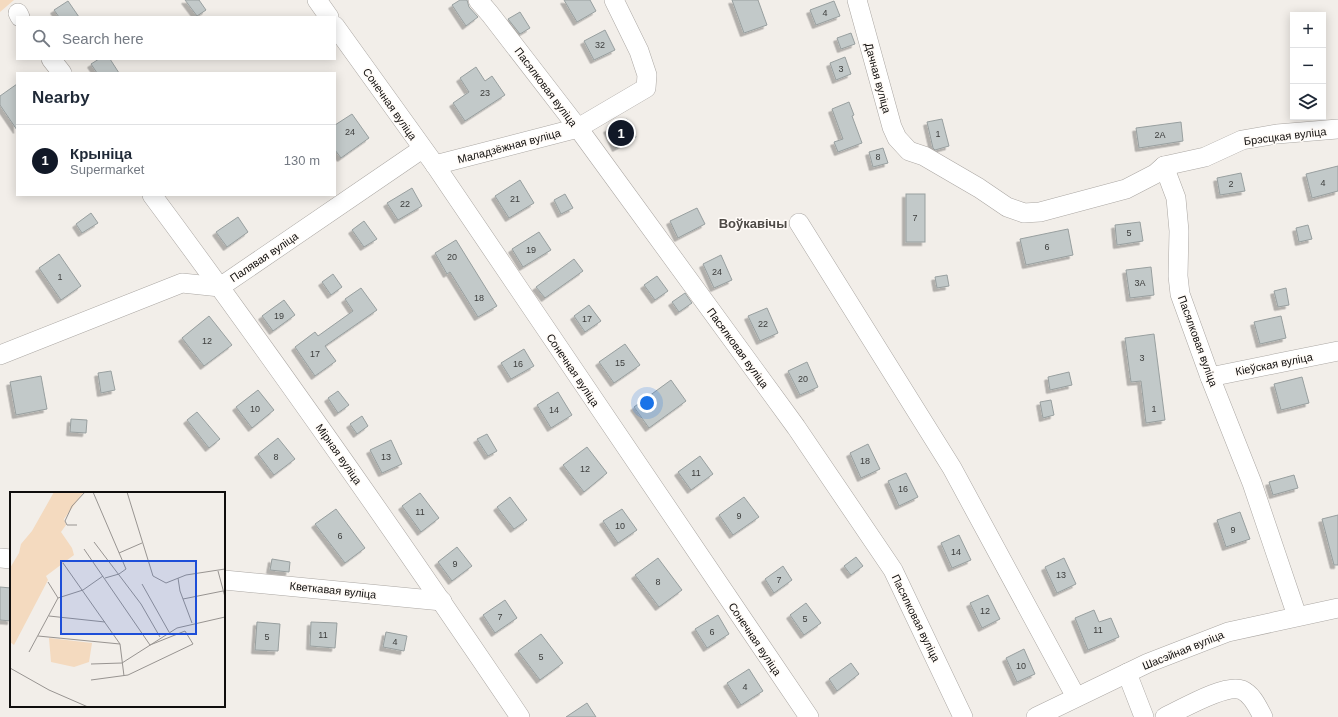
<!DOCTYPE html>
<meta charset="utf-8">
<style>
:root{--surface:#fff;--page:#f2f2f3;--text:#1f2937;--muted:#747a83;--line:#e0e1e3;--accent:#111827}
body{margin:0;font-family:Arial,sans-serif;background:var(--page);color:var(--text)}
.controls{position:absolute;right:12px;top:12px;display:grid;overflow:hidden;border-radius:0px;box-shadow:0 2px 10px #0003}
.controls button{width:36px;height:36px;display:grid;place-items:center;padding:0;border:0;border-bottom:1px solid var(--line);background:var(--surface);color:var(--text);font:20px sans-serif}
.you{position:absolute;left:647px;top:403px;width:14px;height:14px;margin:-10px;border:3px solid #fff;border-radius:50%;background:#1a73e8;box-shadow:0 0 0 6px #1a73e833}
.badge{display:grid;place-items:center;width:26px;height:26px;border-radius:50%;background:var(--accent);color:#fff;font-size:13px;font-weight:700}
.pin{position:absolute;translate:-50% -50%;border:2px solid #fff;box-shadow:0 1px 4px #0006}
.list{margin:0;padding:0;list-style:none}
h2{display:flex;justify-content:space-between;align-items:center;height:52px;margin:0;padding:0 16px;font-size:17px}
h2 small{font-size:13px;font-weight:400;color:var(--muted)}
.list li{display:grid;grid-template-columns:26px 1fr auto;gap:12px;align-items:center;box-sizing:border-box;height:72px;padding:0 16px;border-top:1px solid var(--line)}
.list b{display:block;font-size:15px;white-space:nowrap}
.list p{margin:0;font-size:13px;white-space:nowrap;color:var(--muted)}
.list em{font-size:13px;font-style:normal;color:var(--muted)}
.icon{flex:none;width:22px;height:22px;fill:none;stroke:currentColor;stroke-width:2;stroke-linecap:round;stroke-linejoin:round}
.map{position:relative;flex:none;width:1338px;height:717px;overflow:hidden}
.search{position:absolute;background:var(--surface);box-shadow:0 2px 10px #0003;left:16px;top:16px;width:320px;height:44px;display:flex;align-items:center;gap:10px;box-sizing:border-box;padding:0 14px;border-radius:0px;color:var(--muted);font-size:15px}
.panel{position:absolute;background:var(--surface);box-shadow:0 2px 10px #0003;left:16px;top:72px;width:320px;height:124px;border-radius:0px}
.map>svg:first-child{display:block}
.green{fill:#f4dabf}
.building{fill:#c2c9c9;stroke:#989f9f;filter:url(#shadow)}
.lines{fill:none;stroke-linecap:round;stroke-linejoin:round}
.minor-casing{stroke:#aba7a3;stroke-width:20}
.minor{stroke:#fff;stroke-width:19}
.labels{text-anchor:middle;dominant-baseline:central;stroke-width:3;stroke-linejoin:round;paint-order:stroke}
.number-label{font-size:9px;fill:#3c3d3c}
.street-label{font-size:11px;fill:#100e0d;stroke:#fffbf7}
.quarter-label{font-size:13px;font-weight:bold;fill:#4e4a46;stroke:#fffbf7}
.inset-road{fill:none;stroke:#989491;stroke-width:1}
.view{fill:#1d4ed8;fill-opacity:0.15;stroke:#1d4ed8;stroke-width:2}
.inset-edge{fill:none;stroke:#100e0d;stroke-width:2}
</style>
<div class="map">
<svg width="1338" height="717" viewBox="0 0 1338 717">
<defs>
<filter id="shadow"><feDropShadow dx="-3.5" dy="3.5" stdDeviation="0" flood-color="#0004"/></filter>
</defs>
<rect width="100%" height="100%" fill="#f2eee9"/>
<path class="green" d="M0 0H14L0 12Z"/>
<g class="building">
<path d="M185 0H199L206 10 197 16Z"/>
<path d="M460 0H467L469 7 478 17 466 26 452 5Z"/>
<path d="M564 0H590L596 11 577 22Z"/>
<path d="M732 0H758L767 25 744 33Z"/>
<path d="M68 1 79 17H59L54 10Z"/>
<path d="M834 1 840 16 816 25 810 10Z"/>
<path d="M520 12 530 28 520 34 508 19Z"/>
<path d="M605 30 615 50 594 60 584 41Z"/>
<path d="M851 33 855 44 841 49 837 38Z"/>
<path d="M845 57 851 74 836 80 830 63Z"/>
<path d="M99 59H110L119 73H97L91 64Z"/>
<path d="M476 67 485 81 492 76 505 95 465 121 453 103 469 92 460 78Z"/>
<path d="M17 84V130L0 105V96Z"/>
<path d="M849 102 854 115 852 116 862 143 838 152 834 142 843 139 832 109Z"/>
<path d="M352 114 369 138 341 158 335 150V125Z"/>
<path d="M627 119 636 137 616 148 607 129Z"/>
<path d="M942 119 949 146 935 150 933 148 927 122Z"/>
<path d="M1181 122 1183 141 1139 148 1136 128Z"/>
<path d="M883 148 888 163 873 167 869 152Z"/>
<path d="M1338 166V191L1312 198 1306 174Z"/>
<path d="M1241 173 1245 191 1220 195 1217 178Z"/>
<path d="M520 180 534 203 509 218 495 196Z"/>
<path d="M412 188 422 206 398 220 387 203Z"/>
<path d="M565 194 573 208 561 214 554 200Z"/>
<rect x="906" y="194" width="19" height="48"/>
<path d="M697 208 705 224 678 238 670 221Z"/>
<path d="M91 213 98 223 82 233 76 224Z"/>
<path d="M238 217 248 232 227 247 216 232Z"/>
<path d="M364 221 377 239 364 247 352 230Z"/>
<path d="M1140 222 1143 241 1117 245 1115 225Z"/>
<path d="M1308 225 1312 239 1299 242 1296 228Z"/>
<path d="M1068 229 1073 255 1026 265 1020 239Z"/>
<path d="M539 232 551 250 523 267 512 249Z"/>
<path d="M456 240 497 306 478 317 450 272 447 274 435 253Z"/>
<path d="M59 254 81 286 61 300 39 268Z"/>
<path d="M721 255 732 280 714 288 703 264Z"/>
<path d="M574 259 583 271 545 298 536 287Z"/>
<path d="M1151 267 1154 295 1130 298 1126 270Z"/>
<path d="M333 274 342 287 331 295 322 282Z"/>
<path d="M947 275 949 286 937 288 935 277Z"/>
<path d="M657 276 668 291 655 300 644 285Z"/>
<path d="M361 288 377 310 325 346 336 361 315 376 295 347 315 332 318 336 353 311 345 299Z"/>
<path d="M1286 288 1289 305 1278 307 1274 291Z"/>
<path d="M685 293 692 303 679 312 672 302Z"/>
<path d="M284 300 295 315 273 331 262 316Z"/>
<path d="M589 305 601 321 585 332 574 316Z"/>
<path d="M767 308 778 333 760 341 748 316Z"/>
<path d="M209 316 232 345 204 366 182 338Z"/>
<path d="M1281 316 1286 338 1260 344 1254 322Z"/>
<path d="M1154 334 1165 420 1146 423 1141 381 1131 382 1125 338Z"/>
<path d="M625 344 640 365 614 383 599 362Z"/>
<path d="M524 349 534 366 511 379 501 363Z"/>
<path d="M807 362 818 387 800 395 788 371Z"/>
<path d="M111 371 115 390 101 393 98 373Z"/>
<path d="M1069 372 1072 385 1050 390 1048 377Z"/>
<path d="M41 376 47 409 16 415 10 382Z"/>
<path d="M1302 377 1309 403 1281 410 1274 384Z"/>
<path d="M671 380 686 401 649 428 634 407Z"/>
<path d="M258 390 274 410 252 428 236 407Z"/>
<path d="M338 391 349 405 338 413 328 398Z"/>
<path d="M558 392 572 415 551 428 537 405Z"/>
<path d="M1051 400 1054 415 1043 418 1040 402Z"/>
<path d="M197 412 220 439 209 448 187 420Z"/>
<path d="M362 416 368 426 357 434 350 424Z"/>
<path d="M71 419 87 420 86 433 70 432Z"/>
<path d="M487 434 497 451 488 456 477 439Z"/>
<path d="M278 438 295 459 274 475 258 454Z"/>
<path d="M391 440 402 464 382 473 370 450Z"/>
<path d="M868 444 880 469 861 478 850 453Z"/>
<path d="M587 447 607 473 584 492 563 465Z"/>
<path d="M700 456 713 474 691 490 678 472Z"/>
<path d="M906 473 918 497 899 506 888 481Z"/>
<path d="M1294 475 1298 488 1273 495 1269 482Z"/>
<path d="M420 493 439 518 421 532 402 506Z"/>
<path d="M510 497 527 520 514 529 497 507Z"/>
<path d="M744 497 759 517 733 535 719 515Z"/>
<path d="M336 509 365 548 345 563 315 524Z"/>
<path d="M622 509 637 530 618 543 603 521Z"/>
<path d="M1240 512 1250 539 1226 547 1217 520Z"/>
<path d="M1338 515V565H1334L1322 519Z"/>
<path d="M959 535 971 560 952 568 941 543Z"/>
<path d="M457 547 472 566 452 581 438 562Z"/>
<path d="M856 557 863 566 851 575 844 566Z"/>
<path d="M658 558 682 590 659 607 635 575Z"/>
<path d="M1064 558 1076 584 1057 593 1045 567Z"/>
<path d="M272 559 290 562 289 572 270 570Z"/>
<path d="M783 566 792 580 774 593 765 579Z"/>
<path d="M0 587 11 588V621L0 620Z"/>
<path d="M988 595 1000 619 982 628 970 603Z"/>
<path d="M505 600 517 618 495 633 483 615Z"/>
<path d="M806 603 821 623 804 635 790 615Z"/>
<path d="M1094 610 1099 622 1111 618 1119 637 1088 650 1075 618Z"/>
<path d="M718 615 729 634 707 648 695 629Z"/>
<path d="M257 622 280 624 278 651 255 650Z"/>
<path d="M311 622 337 623 335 648 310 646Z"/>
<path d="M386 632 407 636 404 651 383 647Z"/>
<path d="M541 634 563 663 540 680 518 651Z"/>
<path d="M1024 649 1035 674 1017 682 1006 658Z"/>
<path d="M851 663 859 674 837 691 829 679Z"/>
<path d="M749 669 763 691 741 705 727 683Z"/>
<path d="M587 703 596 717H566Z"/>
</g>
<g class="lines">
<defs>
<g id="minor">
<path d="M317 0 329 17"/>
<path d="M478 0 490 14 578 128 796 427 893 570 963 717"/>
<path d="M857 0 892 127 897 138 909 151 924 156 979 188 1007 207 1024 213 1040 212 1126 189 1155 174 1164 166 1205 157 1242 140 1277 134 1338 129"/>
<path d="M18 13 20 17"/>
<path d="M335 26 435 165 809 717"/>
<path d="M51 59 62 73"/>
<path d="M435 165 578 128 646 88 647 75 639 51 614 0"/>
<path d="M1164 166 1176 198 1179 231 1178 276 1180 294 1210 377 1252 483 1297 616"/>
<path d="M152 195C279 366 401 541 520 717"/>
<path d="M799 223 952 468 1076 697"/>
<path d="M0 355 182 283 220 287 422 149"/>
<path d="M1210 377 1338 351"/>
<path d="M0 558 11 559"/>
<path d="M224 580 442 601"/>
<path d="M1127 673 1144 717"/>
<path d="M1036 717 1148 663 1228 632 1338 608"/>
<path d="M1165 717C1182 709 1226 683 1242 690 1253 695 1258 708 1263 717"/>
</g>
</defs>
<use href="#minor" class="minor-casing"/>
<use href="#minor" class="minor"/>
</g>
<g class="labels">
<g class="number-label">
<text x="825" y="13">4</text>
<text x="600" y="45">32</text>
<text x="841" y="69">3</text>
<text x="485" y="93">23</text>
<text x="350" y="132">24</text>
<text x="938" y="134">1</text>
<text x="1160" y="135">2А</text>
<text x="878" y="157">8</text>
<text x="1323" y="183">4</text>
<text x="1231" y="184">2</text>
<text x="515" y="199">21</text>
<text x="405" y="204">22</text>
<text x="915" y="218">7</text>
<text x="1129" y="233">5</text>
<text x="1047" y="247">6</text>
<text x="531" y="250">19</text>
<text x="452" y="257">20</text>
<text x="717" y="272">24</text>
<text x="60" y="277">1</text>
<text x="1140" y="283">3А</text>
<text x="479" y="298">18</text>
<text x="279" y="316">19</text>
<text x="587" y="319">17</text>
<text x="763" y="324">22</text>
<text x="207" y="341">12</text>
<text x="315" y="354">17</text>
<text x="1142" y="358">3</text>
<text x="620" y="363">15</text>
<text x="518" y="364">16</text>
<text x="803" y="379">20</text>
<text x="255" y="409">10</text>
<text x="1154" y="409">1</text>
<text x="554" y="410">14</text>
<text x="276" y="457">8</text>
<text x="386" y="457">13</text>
<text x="865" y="461">18</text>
<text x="585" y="469">12</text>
<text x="696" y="473">11</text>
<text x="903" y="489">16</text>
<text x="420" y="512">11</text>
<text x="739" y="516">9</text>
<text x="620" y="526">10</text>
<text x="1233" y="530">9</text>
<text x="340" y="536">6</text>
<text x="956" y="552">14</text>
<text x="455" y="564">9</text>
<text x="1061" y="575">13</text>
<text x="779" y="580">7</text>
<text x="658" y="582">8</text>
<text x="985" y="611">12</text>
<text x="500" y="617">7</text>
<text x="805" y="619">5</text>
<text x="1098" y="630">11</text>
<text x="712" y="632">6</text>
<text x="323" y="635">11</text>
<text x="267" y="637">5</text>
<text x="395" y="642">4</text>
<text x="541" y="657">5</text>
<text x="1021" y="666">10</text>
<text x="745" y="687">4</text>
</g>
<g class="street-label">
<text transform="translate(878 78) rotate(75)">Дачная вуліца</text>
<text transform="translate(546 87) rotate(53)">Пасялковая вуліца</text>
<text transform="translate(390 104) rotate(55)">Сонечная вуліца</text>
<text transform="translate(1285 136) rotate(-7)">Брэсцкая вуліца</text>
<text transform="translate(509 146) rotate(-15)">Маладзёжная вуліца</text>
<text transform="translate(264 257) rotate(-34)">Палявая вуліца</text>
<text transform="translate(1198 341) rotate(70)">Пасялковая вуліца</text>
<text transform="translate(738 348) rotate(54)">Пасялковая вуліца</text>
<text transform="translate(1274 364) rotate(-11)">Кіеўская вуліца</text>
<text transform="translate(573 370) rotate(56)">Сонечная вуліца</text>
<text transform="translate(339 454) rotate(55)">Мірная вуліца</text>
<text transform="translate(333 590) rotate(6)">Кветкавая вуліца</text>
<text transform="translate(916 618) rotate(64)">Пасялковая вуліца</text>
<text transform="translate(755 639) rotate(56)">Сонечная вуліца</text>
<text transform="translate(1183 650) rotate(-22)">Шасэйная вуліца</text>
</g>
<g class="quarter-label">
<text x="753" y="223">Воўкавічы</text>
</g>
</g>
<g transform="translate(10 492)">
<rect width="215" height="215" fill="#f2eee9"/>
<path d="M44 0H74L54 27 56 33 51 40 62 56 64 63 36 84 38 88 4 153 0 150V76L9 61 11 52 22 39ZM39 146 82 151 79 170 64 175 41 170Z" fill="#f4dabf"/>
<path class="inset-road" d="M83 0 116 77 109 82 95 86M117 0 143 84 156 91 176 83 215 77M67 33H57L55 29 62 14 75 0M84 50 131 112 150 145M74 57 140 153 175 139 183 152 118 183 81 188M109 61 132 51M53 71 110 152 114 184M208 79 215 105M168 86 170 99 182 131M38 90 48 106M132 92 159 140M173 107 213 99M39 124 95 130M28 144 110 152M19 160 48 106 73 98 93 84M81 172 112 171 167 136 215 125M0 176 39 198 78 215"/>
<path class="view" d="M51 69H186V142H51Z"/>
<rect width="215" height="215" class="inset-edge"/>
</g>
</svg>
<div class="controls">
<button>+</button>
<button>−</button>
<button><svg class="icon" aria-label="layers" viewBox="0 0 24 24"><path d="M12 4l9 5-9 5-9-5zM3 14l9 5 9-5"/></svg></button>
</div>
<div class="you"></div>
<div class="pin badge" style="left:621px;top:133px">1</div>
<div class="search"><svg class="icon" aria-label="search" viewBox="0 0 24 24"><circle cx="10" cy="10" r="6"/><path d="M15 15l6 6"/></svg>Search here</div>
<section class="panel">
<h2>Nearby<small></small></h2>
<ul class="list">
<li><span class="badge">1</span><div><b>Крыніца</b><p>Supermarket</p></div><em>130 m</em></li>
</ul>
</section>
</div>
